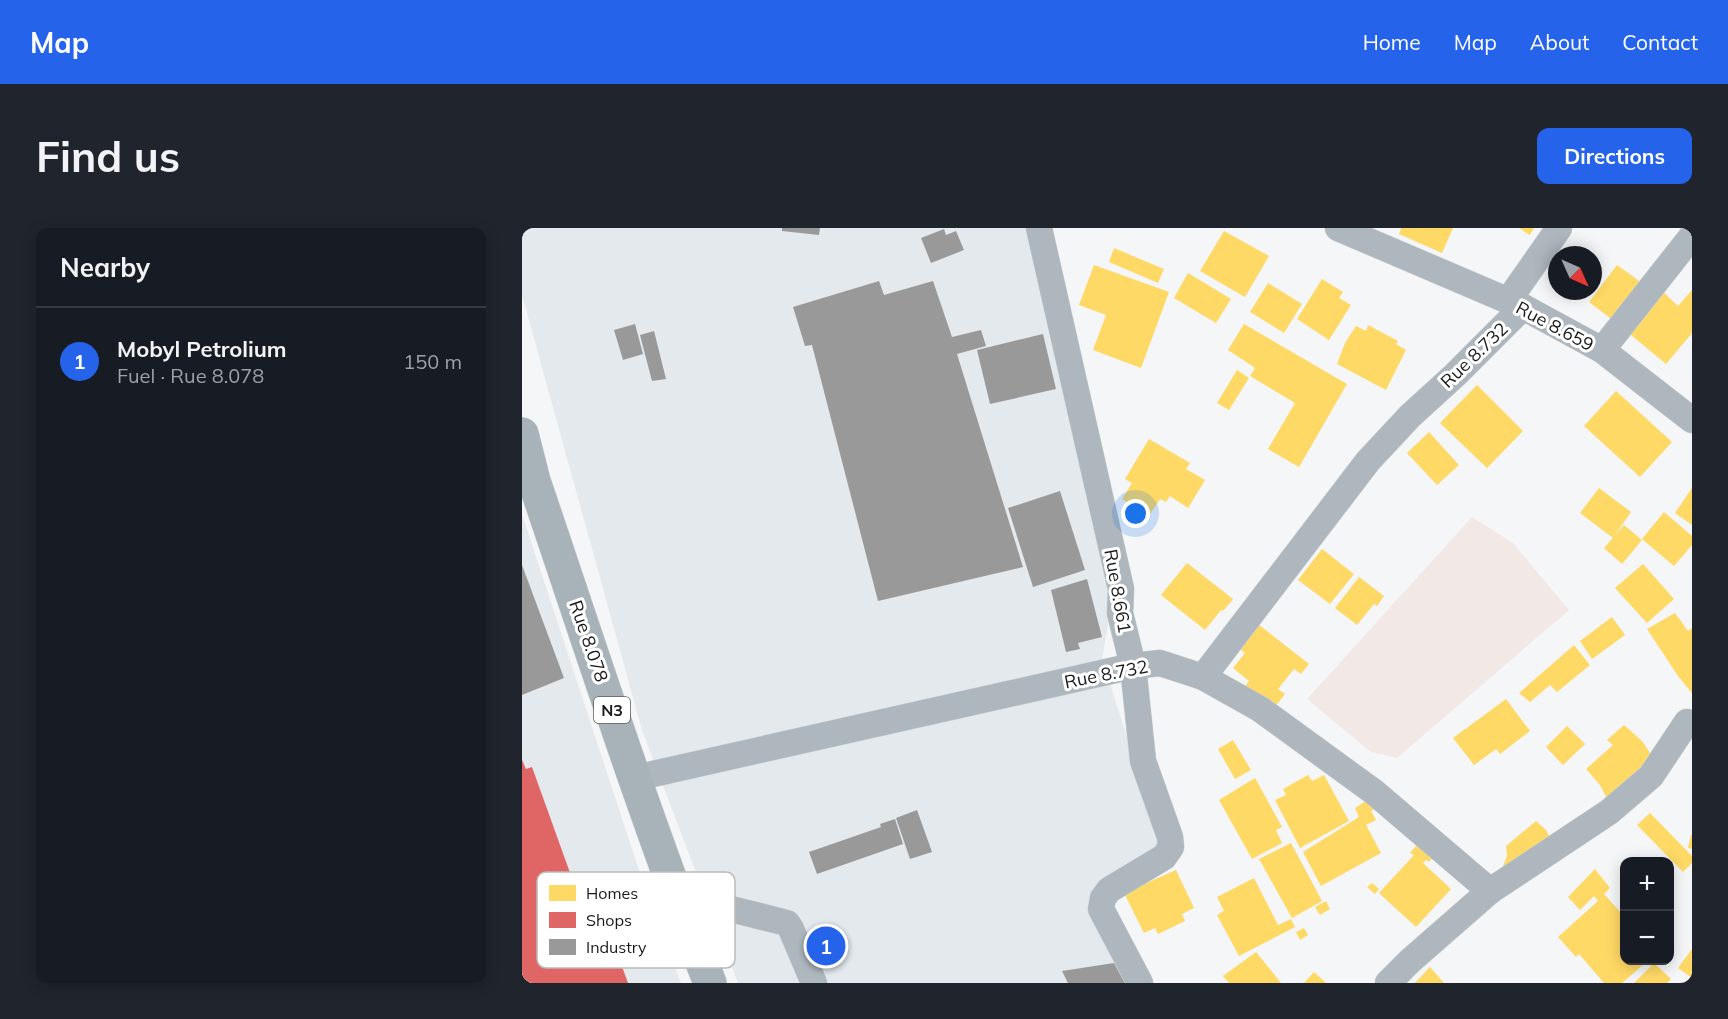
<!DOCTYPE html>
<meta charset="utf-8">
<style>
:root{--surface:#171b24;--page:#20242c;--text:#f1f3f6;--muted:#9ea1a6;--line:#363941;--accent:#2563eb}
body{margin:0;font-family:Mulish,sans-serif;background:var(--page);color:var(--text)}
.controls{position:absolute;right:18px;bottom:18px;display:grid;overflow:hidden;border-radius:12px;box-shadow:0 3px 15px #0003}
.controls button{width:54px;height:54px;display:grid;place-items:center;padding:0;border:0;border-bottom:2px solid var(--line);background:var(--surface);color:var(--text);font:30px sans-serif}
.compass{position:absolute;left:1026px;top:18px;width:54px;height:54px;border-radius:50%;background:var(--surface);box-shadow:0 3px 15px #0003;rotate:135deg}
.you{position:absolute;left:614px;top:286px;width:21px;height:21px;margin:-15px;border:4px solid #fff;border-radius:50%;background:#1a73e8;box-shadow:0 0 0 9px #1a73e833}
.badge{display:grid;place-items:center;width:39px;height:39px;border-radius:50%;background:var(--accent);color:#fff;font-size:20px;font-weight:700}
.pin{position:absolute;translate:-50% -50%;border:3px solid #fff;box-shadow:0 2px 6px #0006}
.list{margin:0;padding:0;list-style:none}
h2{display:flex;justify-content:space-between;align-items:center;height:78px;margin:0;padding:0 24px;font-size:26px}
h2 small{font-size:20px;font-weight:400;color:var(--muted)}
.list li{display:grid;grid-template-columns:39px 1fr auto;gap:18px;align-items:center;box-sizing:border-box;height:108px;padding:0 24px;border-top:2px solid var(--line)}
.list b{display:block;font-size:22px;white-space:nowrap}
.list p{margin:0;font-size:20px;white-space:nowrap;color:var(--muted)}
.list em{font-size:20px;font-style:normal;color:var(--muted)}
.map{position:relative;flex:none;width:1170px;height:755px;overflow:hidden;border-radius:12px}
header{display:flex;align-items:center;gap:36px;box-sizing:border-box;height:84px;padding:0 30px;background:var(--accent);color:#fff}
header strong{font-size:28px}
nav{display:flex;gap:33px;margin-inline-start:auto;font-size:21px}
.intro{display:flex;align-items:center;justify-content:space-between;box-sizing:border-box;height:144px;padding:0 36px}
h1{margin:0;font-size:42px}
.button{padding:15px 27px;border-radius:12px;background:var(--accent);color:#fff;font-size:21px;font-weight:700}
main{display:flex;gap:36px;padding:0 36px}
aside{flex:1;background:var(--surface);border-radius:12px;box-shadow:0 3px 15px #0003}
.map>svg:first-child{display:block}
.built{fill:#e3e9ed}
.green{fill:#f2e8e6}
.homes{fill:#ffd966}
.shops{fill:#e06666}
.industry{fill:#999}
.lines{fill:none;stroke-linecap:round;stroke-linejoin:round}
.minor-casing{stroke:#d2d3d4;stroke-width:27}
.highway-casing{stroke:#d2d3d4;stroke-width:34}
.minor{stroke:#adb7bd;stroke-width:26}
.highway{stroke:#a8b3b9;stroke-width:33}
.labels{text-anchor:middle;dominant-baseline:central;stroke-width:6;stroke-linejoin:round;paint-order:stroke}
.shield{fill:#fff;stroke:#5d5e5f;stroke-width:1.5}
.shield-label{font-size:16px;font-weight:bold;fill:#18191a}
.street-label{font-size:18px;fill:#18191a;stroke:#fff}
.key{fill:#fff;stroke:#bababa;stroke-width:1.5}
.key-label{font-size:16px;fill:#18191a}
</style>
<header>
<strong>Map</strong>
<nav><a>Home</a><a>Map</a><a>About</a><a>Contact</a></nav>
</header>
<div class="intro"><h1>Find us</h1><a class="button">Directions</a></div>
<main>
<aside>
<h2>Nearby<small></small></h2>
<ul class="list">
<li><span class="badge">1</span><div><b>Mobyl Petrolium</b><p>Fuel · Rue 8.078</p></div><em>150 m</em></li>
</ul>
</aside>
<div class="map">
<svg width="1170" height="755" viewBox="0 0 1170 755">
<rect width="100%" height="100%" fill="#f4f6f8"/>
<g class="built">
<path d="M0 0H504L592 360 580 431 642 625 580 663 610 755H216L120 502 0 67Z"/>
<path d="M0 286 133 691 159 755H0Z"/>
</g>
<path class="green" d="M950 289 991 315 1047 382 875 530 849 524 785 471Z"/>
<g class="homes">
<path d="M879 0H931L920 25 877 6Z"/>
<path d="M997 0H1012L1008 7Z"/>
<path d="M702 3 747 28 723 69 678 43Z"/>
<path d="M592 20 642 41 636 55 587 34Z"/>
<path d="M572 37 647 64 619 140 571 122 584 87 557 77Z"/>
<path d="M1095 37 1120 55 1092 93 1067 74Z"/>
<path d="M666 45 709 71 694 95 652 70Z"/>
<path d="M800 51 821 64 817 70 829 77 807 112 775 91Z"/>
<path d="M746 55 780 76 762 105 728 84Z"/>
<path d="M1137 60 1156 78 1170 62V105L1144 136 1103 102Z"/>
<path d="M722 96 825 156 777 239 746 221 773 175 728 148 733 140 706 122Z"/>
<path d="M846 97 876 113 874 116 884 122 864 162 815 136 823 115 834 98 844 103Z"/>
<path d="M715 142 727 150 707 182 695 175Z"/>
<path d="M955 157 1001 203 965 240 918 195Z"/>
<path d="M1094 163 1150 214 1118 249 1062 198Z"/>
<path d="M907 204 937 237 915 257 885 225Z"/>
<path d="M627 211 668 235 664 241 683 252 666 280 648 268 644 274 638 271 627 288 600 271 610 255 603 251Z"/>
<path d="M1077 260 1109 284 1091 310 1058 285Z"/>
<path d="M1170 260V297L1153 285Z"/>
<path d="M1142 284 1170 308V317L1152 338 1120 311Z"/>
<path d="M1102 297 1120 312 1100 336 1082 320Z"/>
<path d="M800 321 832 346 808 376 776 352Z"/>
<path d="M665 335 711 371 701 383 699 382 683 402 639 367Z"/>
<path d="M1121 336 1152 371 1125 395 1093 360Z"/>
<path d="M837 349 862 368 855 378 852 376 835 397 813 380Z"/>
<path d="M1153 385 1166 403 1170 400V465L1156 448 1125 401Z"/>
<path d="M1090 389 1103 407 1070 431 1058 413Z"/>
<path d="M736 396 787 436 779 446 772 441 756 461 763 466 752 480 723 458 727 453 711 440 723 425 719 422Z"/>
<path d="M1052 417 1068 437 1035 464 1028 457 1008 474 997 465Z"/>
<path d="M984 471 1008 503 978 526 974 521 952 537 931 510Z"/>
<path d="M1102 497 1120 513 1134 534 1087 575 1078 557 1064 541 1091 517 1085 512Z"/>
<path d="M1045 498 1063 516 1041 537 1024 519Z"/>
<path d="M711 512 729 542 713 551 696 521Z"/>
<path d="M786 547 790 553 802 547 827 593 778 620 753 572 764 567 761 561Z"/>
<path d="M733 550 760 599 754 602 760 615 730 631 697 572Z"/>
<path d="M847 571 856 579 849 583 854 592 844 597 859 625 799 658 781 624 837 589 833 580Z"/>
<path d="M1128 585 1170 628V635L1161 644 1115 597Z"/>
<path d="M1014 593 1024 602 1030 613 988 647 981 638 985 628 984 618Z"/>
<path d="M1169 607H1170V621L1166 620Z"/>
<path d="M898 613 913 627 907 634 904 632 901 635 929 661 894 699 857 665 892 627 888 625Z"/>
<path d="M769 615 800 673 770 690 737 631Z"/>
<path d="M1073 641 1088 660 1082 666 1099 685 1102 682V732H1117L1121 737 1100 755H1082L1057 726 1054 729 1036 709 1076 673 1072 668 1058 682 1046 669Z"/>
<path d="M654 642 672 680 660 686 663 693 636 706 633 700 622 705 602 665Z"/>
<path d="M732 650 756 697 769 691 773 699 717 728 695 687 702 683 695 669Z"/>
<path d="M850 655 857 661 853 666 845 659Z"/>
<path d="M804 673 808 681 798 687 793 679Z"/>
<path d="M782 700 786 707 778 712 774 704Z"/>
<path d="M1170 721V750L1156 740Z"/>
<path d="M734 724 759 755H707L701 748Z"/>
<path d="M1132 735 1149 751 1145 755H1112Z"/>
<path d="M908 739 922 755H893Z"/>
<path d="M792 744 804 755H782Z"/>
</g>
<path class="shops" d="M0 532 4 541 10 539 61 681 77 675 106 755H0Z"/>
<g class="industry">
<path d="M260 0H298L297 7 260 3Z"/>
<path d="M422 1 424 7 434 3 442 22 409 35 399 10Z"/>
<path d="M357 53 362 67 411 53 430 109 459 102 464 118 435 126 501 339 356 373 290 117 283 118 271 79Z"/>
<path d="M113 96 121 126 101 132 92 102Z"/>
<path d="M132 103 144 151 130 153 118 107Z"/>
<path d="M521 106 534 161 468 176 455 122Z"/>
<path d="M538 263 563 342 511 359 486 280Z"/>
<path d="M0 337 42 450 0 467Z"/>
<path d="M565 351 580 409 556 415 558 421 544 424 529 362Z"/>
<path d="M395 582 410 624 388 631 374 590Z"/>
<path d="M373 591 381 616 295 646 287 624 359 599 358 596Z"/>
<path d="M592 735 603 755H546L540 743Z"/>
</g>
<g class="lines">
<defs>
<g id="minor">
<path d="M517 0 599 361 598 385 611 438 621 533 648 609 649 619 642 629 587 662 581 670 579 681 618 755"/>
<path d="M816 0 1001 79 1080 122 1170 192"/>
<path d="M986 73 1037 0"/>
<path d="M1080 122 1170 8"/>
<path d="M681 449 738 481 852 564 968 663"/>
<path d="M113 550 611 438 638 435 681 449 846 233 888 188 933 147 1001 79"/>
<path d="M153 667 265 695 269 701 292 755"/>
<path d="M866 755 888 733 968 663 1087 584 1129 548 1165 494"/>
</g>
<path id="highway" d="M0 206 12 253C69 421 123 590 188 755"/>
</defs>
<use href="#minor" class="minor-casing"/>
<use href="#highway" class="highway-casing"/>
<use href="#minor" class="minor"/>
<use href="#highway" class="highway"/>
</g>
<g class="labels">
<rect class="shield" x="72" y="469" width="36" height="26" rx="4.5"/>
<g class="shield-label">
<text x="90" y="482">N3</text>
</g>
<g class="street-label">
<text transform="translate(1033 98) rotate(28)">Rue 8.659</text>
<text transform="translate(952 127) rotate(-44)">Rue 8.732</text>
<text transform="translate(596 363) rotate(80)">Rue 8.661</text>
<text transform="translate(67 413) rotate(71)">Rue 8.078</text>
<text transform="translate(584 446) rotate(-11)">Rue 8.732</text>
</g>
</g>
<rect x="15" y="644" width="198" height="96" rx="9" class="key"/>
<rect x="27" y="657" width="27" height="16" fill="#ffd966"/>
<rect x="27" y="684" width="27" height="16" fill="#e06666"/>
<rect x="27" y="711" width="27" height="16" fill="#999"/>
<g class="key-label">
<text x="64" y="671">Homes</text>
<text x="64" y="698">Shops</text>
<text x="64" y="725">Industry</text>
</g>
</svg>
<div class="controls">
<button>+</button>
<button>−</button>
</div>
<svg class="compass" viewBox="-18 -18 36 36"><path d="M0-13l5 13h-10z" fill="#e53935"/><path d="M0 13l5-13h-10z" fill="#9ea1a6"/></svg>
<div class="you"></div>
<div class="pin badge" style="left:304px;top:718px">1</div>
</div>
</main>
